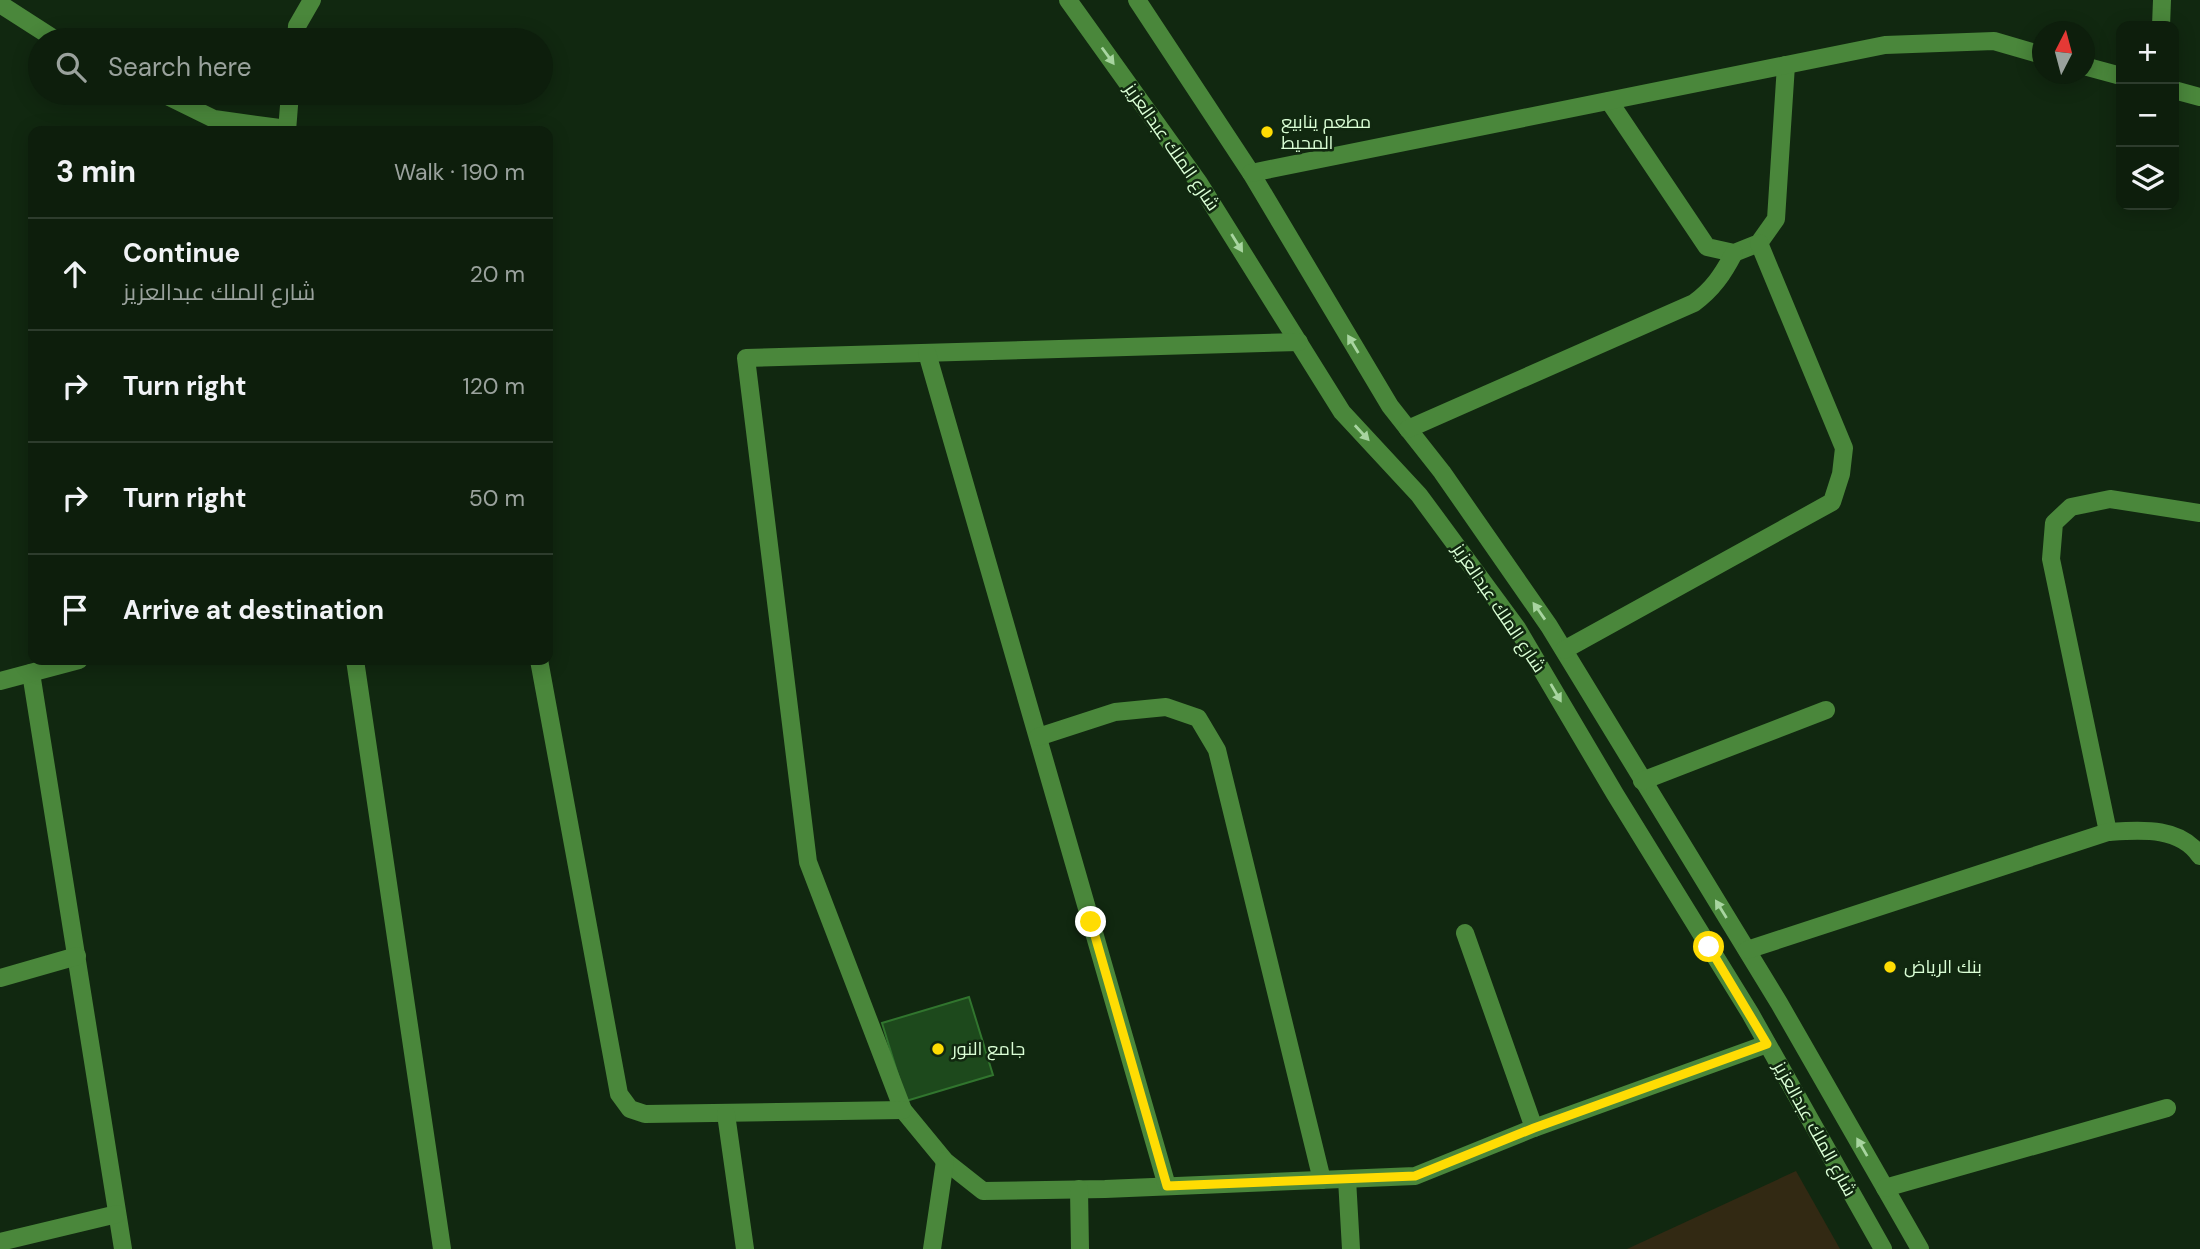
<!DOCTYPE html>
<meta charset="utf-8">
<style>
:root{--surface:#0d1e0c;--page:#1b2b1a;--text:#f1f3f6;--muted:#9aa29d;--line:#2d3c2d}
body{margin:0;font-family:"DM Sans",Cairo,sans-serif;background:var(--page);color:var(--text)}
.controls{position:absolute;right:21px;top:21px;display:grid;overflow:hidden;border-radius:14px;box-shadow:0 4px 18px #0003}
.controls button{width:63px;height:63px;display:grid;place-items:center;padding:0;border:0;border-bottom:2px solid var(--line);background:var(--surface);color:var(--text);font:35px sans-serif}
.compass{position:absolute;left:2032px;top:21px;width:63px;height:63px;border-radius:50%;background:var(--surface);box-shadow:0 4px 18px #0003;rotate:6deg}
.stop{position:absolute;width:21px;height:21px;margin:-16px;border:5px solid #ffdc03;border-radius:50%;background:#fff}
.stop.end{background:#ffdc03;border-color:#fff;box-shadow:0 2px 7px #0008}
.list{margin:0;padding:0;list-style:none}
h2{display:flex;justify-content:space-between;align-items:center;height:91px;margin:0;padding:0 28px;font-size:30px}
h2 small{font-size:23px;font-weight:400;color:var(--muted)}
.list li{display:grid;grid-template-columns:46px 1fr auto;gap:21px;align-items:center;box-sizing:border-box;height:112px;padding:0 28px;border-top:2px solid var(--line)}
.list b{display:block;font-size:26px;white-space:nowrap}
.list p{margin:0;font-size:23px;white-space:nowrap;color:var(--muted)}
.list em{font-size:23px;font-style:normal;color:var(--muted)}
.icon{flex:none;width:38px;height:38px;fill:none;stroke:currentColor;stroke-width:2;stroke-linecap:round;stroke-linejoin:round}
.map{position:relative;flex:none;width:2200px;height:1249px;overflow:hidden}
.search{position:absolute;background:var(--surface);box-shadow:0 4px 18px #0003;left:28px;top:28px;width:525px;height:77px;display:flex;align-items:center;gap:18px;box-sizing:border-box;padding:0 24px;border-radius:38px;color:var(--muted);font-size:26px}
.panel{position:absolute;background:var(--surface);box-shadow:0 4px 18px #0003;left:28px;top:126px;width:525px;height:539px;border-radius:14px}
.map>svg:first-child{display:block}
.green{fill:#322913}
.building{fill:#1d491c;stroke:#31752e;stroke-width:2}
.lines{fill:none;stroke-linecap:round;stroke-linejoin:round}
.minor{stroke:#4a873b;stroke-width:18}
.oneway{fill:#a8d5a0}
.route{stroke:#ffdc03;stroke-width:9}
.poi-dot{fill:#ffdc03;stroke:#112810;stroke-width:2.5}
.labels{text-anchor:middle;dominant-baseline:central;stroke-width:5;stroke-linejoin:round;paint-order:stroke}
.poi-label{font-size:18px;fill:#dbffd6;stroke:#112810;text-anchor:start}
.street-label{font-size:18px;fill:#dbffd6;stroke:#112810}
</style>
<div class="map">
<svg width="2200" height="1249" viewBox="0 0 2200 1249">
<rect width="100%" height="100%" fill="#112810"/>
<path class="green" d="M1796 1171 1840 1249H1627Z"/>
<path class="building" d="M969 997 993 1075 906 1101 882 1023Z"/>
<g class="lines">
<g class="minor">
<path d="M1068 0 1199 183 1342 412 1419 495 1517 628 1615 794 1750 1013 1883 1249"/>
<path d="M1137 0 1251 173 1390 406 1442 472 1549 626 1779 1003 1920 1249"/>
<path d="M0 4 56 40"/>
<path d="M2161 26 2162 0"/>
<path d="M296 40 297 26 312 0"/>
<path d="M2084 66 2121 76"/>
<path d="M2174 90 2200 97"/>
<path d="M161 93 214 119 287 129"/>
<path d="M1609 101 1707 247 1734 253 1759 243 1776 219 1786 65"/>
<path d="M287 131 290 93"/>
<path d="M1251 173 1885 45 1994 41 2042 55"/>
<path d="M1299 342 746 358 808 862 903 1110 945 1161 983 1191 1105 1189 1415 1176 1534 1128 1767 1044"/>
<path d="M927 353 1167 1186"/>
<path d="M1408 429 1694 303C1713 289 1723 274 1734 253"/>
<path d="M1564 650 1832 502 1841 474 1844 448 1759 243"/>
<path d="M355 660 442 1249"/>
<path d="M539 660 619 1094 630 1109 645 1114 903 1110"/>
<path d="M31 673 123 1249"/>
<path d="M0 681 79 660"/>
<path d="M1038 737 1115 712 1166 707 1198 718 1217 750 1322 1180"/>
<path d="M1642 781 1826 710"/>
<path d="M2108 832 2051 559 2054 523 2071 507 2110 499 2200 513"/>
<path d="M1465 933 1534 1128"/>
<path d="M1747 950 2108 832C2140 830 2180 826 2200 856"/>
<path d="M0 978 77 956"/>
<path d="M726 1114 745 1249"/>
<path d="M1347 1179 1351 1249"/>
<path d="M1885 1188 2167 1108"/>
<path d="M1079 1189 1080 1249"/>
<path d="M0 1242 117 1214"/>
<path d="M932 1249 945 1161"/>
</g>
</g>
<defs><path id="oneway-solid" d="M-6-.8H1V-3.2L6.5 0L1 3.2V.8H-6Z" transform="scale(1.75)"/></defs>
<g class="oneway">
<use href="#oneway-solid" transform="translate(1108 56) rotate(54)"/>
<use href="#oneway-solid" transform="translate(1237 243) rotate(58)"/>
<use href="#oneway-solid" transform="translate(1353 344) rotate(-121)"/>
<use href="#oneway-solid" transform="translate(1362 433) rotate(47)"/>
<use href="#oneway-solid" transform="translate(1539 611) rotate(-125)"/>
<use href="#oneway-solid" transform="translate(1556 693) rotate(60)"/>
<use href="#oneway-solid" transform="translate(1721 909) rotate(-122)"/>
<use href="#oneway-solid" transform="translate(1862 1147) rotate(-120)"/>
</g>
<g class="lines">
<path class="route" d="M1091 922 1167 1186 1415 1176 1534 1128 1767 1044 1709 947"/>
</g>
<g class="poi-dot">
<circle cx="1267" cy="132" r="7"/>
<circle cx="1890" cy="967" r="7"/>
<circle cx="938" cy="1049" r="7"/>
</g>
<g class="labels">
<g class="poi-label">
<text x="1281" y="122">مطعم ينابيع<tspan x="1281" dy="21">المحيط</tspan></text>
<text x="1904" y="967">بنك الرياض</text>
<text x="952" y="1049">جامع النور</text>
</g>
<g class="street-label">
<text transform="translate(1172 147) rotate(55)">شارع الملك عبدالعزيز</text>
<text transform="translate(1499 608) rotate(56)">شارع الملك عبدالعزيز</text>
<text transform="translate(1815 1129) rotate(61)">شارع الملك عبدالعزيز</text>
</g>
</g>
</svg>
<div class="controls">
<button>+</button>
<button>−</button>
<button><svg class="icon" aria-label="layers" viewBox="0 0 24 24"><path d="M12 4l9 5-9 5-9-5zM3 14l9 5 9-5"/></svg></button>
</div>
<svg class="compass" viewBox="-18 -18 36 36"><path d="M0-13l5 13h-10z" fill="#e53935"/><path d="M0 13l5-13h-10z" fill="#9aa29d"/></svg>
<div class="stop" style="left:1709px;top:947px"></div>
<div class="stop end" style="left:1091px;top:922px"></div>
<div class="search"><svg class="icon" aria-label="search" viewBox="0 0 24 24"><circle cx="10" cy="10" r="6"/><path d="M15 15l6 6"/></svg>Search here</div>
<section class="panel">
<h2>3 min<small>Walk · 190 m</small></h2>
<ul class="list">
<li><svg class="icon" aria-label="ahead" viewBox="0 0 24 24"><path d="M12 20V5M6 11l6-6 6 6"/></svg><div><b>Continue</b><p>شارع الملك عبدالعزيز</p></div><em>20 m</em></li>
<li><svg class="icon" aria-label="right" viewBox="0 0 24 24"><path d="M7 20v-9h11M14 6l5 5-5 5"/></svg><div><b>Turn right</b></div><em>120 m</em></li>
<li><svg class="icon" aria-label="right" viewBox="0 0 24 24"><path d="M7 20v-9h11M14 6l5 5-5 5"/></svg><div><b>Turn right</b></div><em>50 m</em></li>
<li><svg class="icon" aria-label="arrive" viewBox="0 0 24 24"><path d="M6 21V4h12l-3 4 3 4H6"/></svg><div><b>Arrive at destination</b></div></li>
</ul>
</section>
</div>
